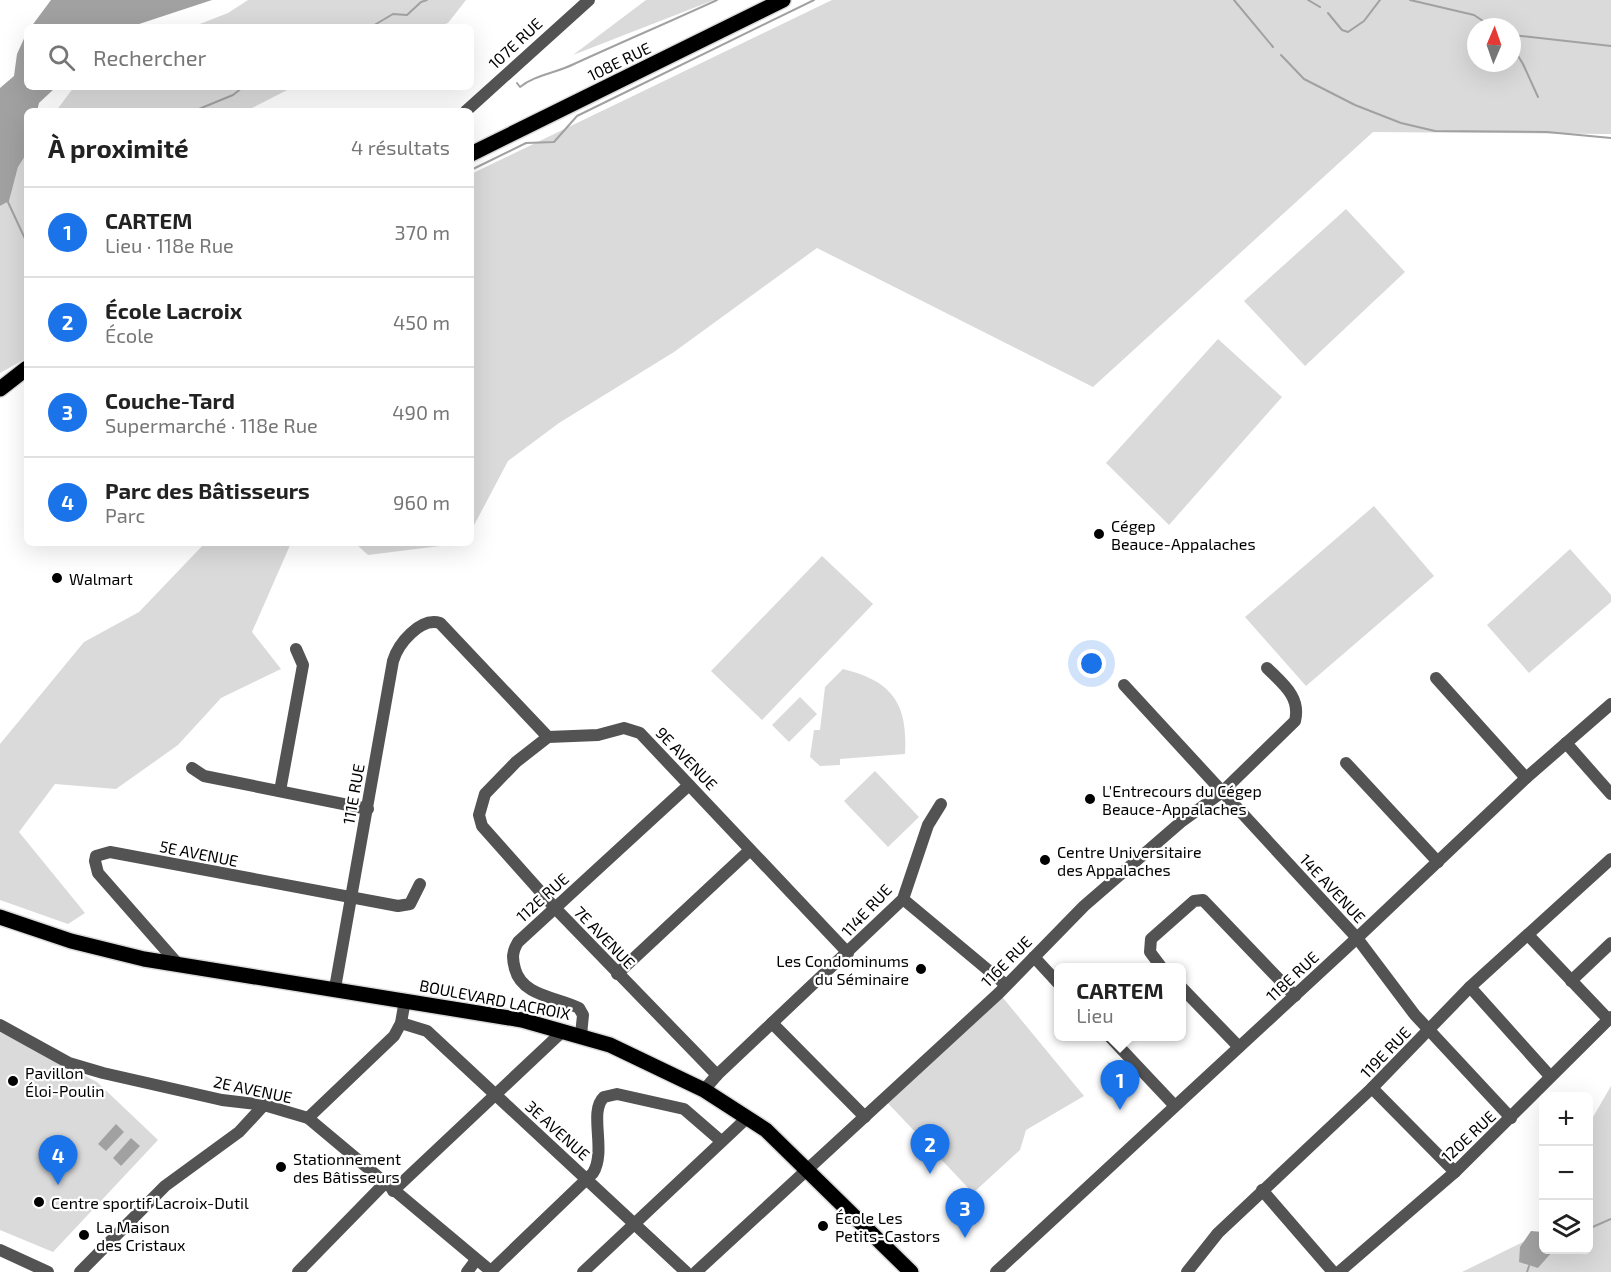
<!DOCTYPE html>
<html lang="fr">
<meta charset="utf-8">
<style>
:root{--surface:#fff;--page:#f6f6f6;--text:#222;--muted:#767676;--line:#e0e0e0;--accent:#1a73e8}
body{margin:0;font-family:"Exo 2",sans-serif;background:var(--page);color:var(--text)}
.controls{position:absolute;right:18px;bottom:18px;display:grid;overflow:hidden;border-radius:9px;box-shadow:0 6px 24px #0002}
.controls button{width:54px;height:54px;display:grid;place-items:center;padding:0;border:0;border-bottom:2px solid var(--line);background:var(--surface);color:var(--text);font:30px sans-serif}
.compass{position:absolute;left:1467px;top:18px;width:54px;height:54px;border-radius:50%;background:var(--surface);box-shadow:0 6px 24px #0002;rotate:2deg}
.you{position:absolute;left:1092px;top:664px;width:21px;height:21px;margin:-15px;border:4px solid #fff;border-radius:50%;background:#1a73e8;box-shadow:0 0 0 9px #1a73e833}
.badge{display:grid;place-items:center;width:39px;height:39px;border-radius:50%;background:var(--accent);color:#fff;font-size:20px;font-weight:700}
.pin{position:absolute;translate:-50% -50px;filter:drop-shadow(0 2px 3px #0008)}
.pin::after{content:'';position:absolute;top:32px;width:21px;height:18px;background:inherit;clip-path:polygon(0 0,100% 0,50% 100%)}
.popup{position:absolute;left:1054px;top:963px;width:132px;height:78px;box-sizing:border-box;display:grid;place-content:center;border-radius:9px;background:var(--surface);filter:drop-shadow(0 2px 4px #0005);font-size:20px;white-space:nowrap;color:var(--muted)}
.popup b{font-size:22px;color:var(--text)}
.popup::after{content:'';position:absolute;left:50%;top:100%;margin-left:-12px;border:12px solid transparent;border-top-color:var(--surface)}
.list{margin:0;padding:0;list-style:none}
h2{display:flex;justify-content:space-between;align-items:center;height:78px;margin:0;padding:0 24px;font-size:26px}
h2 small{font-size:20px;font-weight:400;color:var(--muted)}
.list li{display:grid;grid-template-columns:39px 1fr auto;gap:18px;align-items:center;box-sizing:border-box;height:90px;padding:0 24px;border-top:2px solid var(--line)}
.list b{display:block;font-size:22px;white-space:nowrap}
.list p{margin:0;font-size:20px;white-space:nowrap;color:var(--muted)}
.list em{font-size:20px;font-style:normal;color:var(--muted)}
.icon{flex:none;width:33px;height:33px;fill:none;stroke:currentColor;stroke-width:2;stroke-linecap:round;stroke-linejoin:round}
.map{position:relative;flex:none;width:1611px;height:1272px;overflow:hidden}
.search{position:absolute;background:var(--surface);box-shadow:0 6px 24px #0002;left:24px;top:24px;width:450px;height:66px;display:flex;align-items:center;gap:15px;box-sizing:border-box;padding:0 21px;border-radius:9px;color:var(--muted);font-size:22px}
.panel{position:absolute;background:var(--surface);box-shadow:0 6px 24px #0002;left:24px;top:108px;width:450px;height:438px;border-radius:9px}
.map>svg:first-child{display:block}
.green{fill:#dadada;fill-rule:evenodd}
.water{fill:#a1a1a1}
.lines{fill:none;stroke-linecap:round;stroke-linejoin:round}
.stream{stroke:#a1a1a1;stroke-width:2}
.major-casing{stroke:#dbdbdb;stroke-width:18}
.minor{stroke:#535353;stroke-width:12}
.major{stroke:#000;stroke-width:15}
.poi-dot{fill:#000;stroke:#fff;stroke-width:2}
.labels{text-anchor:middle;dominant-baseline:central;stroke-width:4.5;stroke-linejoin:round;paint-order:stroke}
.street-label{font-size:16px;fill:#000;stroke:#fff}
.poi-label{font-size:16px;fill:#000;stroke:#fff;text-anchor:start}
</style>
<div class="map">
<svg width="1611" height="1272" viewBox="0 0 1611 1272">
<rect width="100%" height="100%" fill="#fff"/>
<g class="green">
<path d="M248 0H466L448 23 436 27H192L228 13Z"/>
<path d="M646 0H714L573 55Z"/>
<path d="M832 0H1611V134L1373 132 1093 387 817 248 674 352 559 423 508 461 471 531V174ZM1476 27H1512V63H1476Z"/>
<path d="M74 87H293L246 111H56Z"/>
<path d="M27 153V358L0 373V206L9 200 18 167Z"/>
<path d="M1346 209 1405 272 1305 366 1244 301Z"/>
<path d="M1218 339 1282 397 1169 525 1106 463Z"/>
<path d="M1374 506 1434 576 1306 686 1245 617Z"/>
<path d="M205 543H291L252 632 281 669 221 698 178 745 116 789 55 784 19 832 85 913 68 924 0 900V744L84 642 139 612Z"/>
<path d="M355 543H464L368 555Z"/>
<path d="M1570 549 1611 595V602L1529 673 1487 625Z"/>
<path d="M822 556 873 604 762 720 711 671Z"/>
<path d="M843 669C892 681 908 703 905 754L840 759V765L820 766 810 757 814 730H820L825 687Z"/>
<path d="M800 697 817 714 789 742 772 725Z"/>
<path d="M875 771 919 817 888 847 844 801Z"/>
<path d="M999 993 1084 1096 1026 1130 1020 1150 973 1193 884 1099Z"/>
<path d="M0 1032 97 1082 158 1140 53 1252 0 1230Z"/>
<path d="M1611 1086V1272H1462L1525 1241 1538 1268 1554 1250H1588L1589 1124Z"/>
</g>
<g class="water">
<path d="M51 0H212L130 27H31Z"/>
<path d="M27 32V87H56L39 103 37 111H27V153L18 167 9 201 0 206V88L14 76 17 54Z"/>
<path d="M116 1124 124 1132 106 1151 98 1144Z"/>
<path d="M131 1138 140 1146 121 1166 113 1158Z"/>
<path d="M1531 1231 1543 1232 1544 1250H1554L1538 1268 1519 1262 1520 1247Z"/>
</g>
<g class="lines">
<g class="stream">
<path d="M1234 0 1273 47"/>
<path d="M1308 0 1320 7"/>
<path d="M1410 0 1474 15 1492 27"/>
<path d="M1328 13 1342 30 1348 32 1364 21 1380 0"/>
<path d="M371 27 393 14 407 15 421 2 427 0"/>
<path d="M1512 35 1611 46"/>
<path d="M1512 46 1523 64 1538 97"/>
<path d="M1281 55 1304 79 1355 105 1401 123 1435 131 1547 132 1611 138"/>
<path d="M517 83 520 87C535 75 556 73 574 64 622 42 669 22 717 0"/>
<path d="M194 111 233 95 243 87"/>
<path d="M471 170 526 143 554 142 577 116 814 0"/>
<path d="M7 200 27 243"/>
<path d="M1588 1229 1611 1219"/>
<path d="M1527 1272 1529 1266"/>
</g>
<defs>
<g id="major">
<path d="M471 154 783 0"/>
<path d="M0 389 27 368"/>
<path d="M0 917 71 941 144 959 522 1020 610 1045 704 1090 766 1130 911 1272"/>
</g>
</defs>
<use href="#major" class="major-casing"/>
<g class="minor">
<path d="M466 111 589 0"/>
<path d="M1436 678 1526 778"/>
<path d="M1124 685 1357 938 1415 1015 1511 1118"/>
<path d="M1566 743 1611 794"/>
<path d="M1346 763 1438 862"/>
<path d="M192 768 204 776 368 809"/>
<path d="M280 791 303 665 296 649"/>
<path d="M903 899 1006 985"/>
<path d="M1528 935 1608 1019"/>
<path d="M1034 957 1058 983"/>
<path d="M177 963 98 873 95 861 96 856 110 852 398 906 410 904 420 884"/>
<path d="M1162 968 1150 952 1151 939 1194 901 1203 900 1295 996"/>
<path d="M617 974 750 850"/>
<path d="M1571 981 1611 943"/>
<path d="M1470 987 1549 1075"/>
<path d="M335 988 393 661C398 644 420 617 440 623L548 737"/>
<path d="M1182 988 1239 1047"/>
<path d="M401 1023 427 1031 686 1272"/>
<path d="M772 1023 865 1117"/>
<path d="M0 1025 69 1063 103 1073 222 1100 264 1105 308 1118 492 1272"/>
<path d="M581 1035 583 1015 579 1008C557 997 522 996 515 969 512 958 512 952 518 942L689 785"/>
<path d="M1109 1036 1174 1105"/>
<path d="M717 1075 555 908 482 826 479 815 485 794 516 762 548 737 598 735 624 728 640 733 848 953"/>
<path d="M1372 1088 1455 1172"/>
<path d="M704 1090 717 1075 903 899 928 825 941 804"/>
<path d="M308 1118 394 1036 401 1023 405 1000"/>
<path d="M1262 1190 1333 1272"/>
<path d="M393 1191 563 1031"/>
<path d="M0 1250 48 1272"/>
<path d="M491 1271 593 1173C607 1150 588 1112 604 1097L617 1094 684 1109 721 1141"/>
<path d="M80 1272 165 1186 239 1132 264 1105"/>
<path d="M298 1272 384 1184"/>
<path d="M467 1272 476 1260"/>
<path d="M583 1272 748 1117"/>
<path d="M696 1272 999 993 1084 906 1181 822 1221 793 1295 721C1301 697 1283 684 1267 668"/>
<path d="M996 1272 1357 938 1526 778 1611 704"/>
<path d="M1187 1272 1218 1233 1372 1088 1470 987 1611 859"/>
<path d="M1339 1272 1455 1172 1611 1017"/>
</g>
<use href="#major" class="major"/>
</g>
<g class="poi-dot">
<circle cx="1099" cy="534" r="6"/>
<circle cx="57" cy="578" r="6"/>
<circle cx="1090" cy="799" r="6"/>
<circle cx="1045" cy="860" r="6"/>
<circle cx="921" cy="969" r="6"/>
<circle cx="13" cy="1081" r="6"/>
<circle cx="281" cy="1167" r="6"/>
<circle cx="39" cy="1202" r="6"/>
<circle cx="823" cy="1226" r="6"/>
<circle cx="84" cy="1235" r="6"/>
</g>
<g class="labels">
<g class="street-label">
<text transform="translate(515 43) rotate(-43)">107E RUE</text>
<text transform="translate(619 61) rotate(-26)">108E RUE</text>
<text transform="translate(687 758) rotate(46)">9E AVENUE</text>
<text transform="translate(353 794) rotate(-80)">111E RUE</text>
<text transform="translate(199 853) rotate(11)">5E AVENUE</text>
<text transform="translate(1333 888) rotate(47)">14E AVENUE</text>
<text transform="translate(542 897) rotate(-42)">112E RUE</text>
<text transform="translate(866 910) rotate(-47)">114E RUE</text>
<text transform="translate(605 937) rotate(46)">7E AVENUE</text>
<text transform="translate(1006 961) rotate(-45)">116E RUE</text>
<text transform="translate(1292 976) rotate(-43)">118E RUE</text>
<text transform="translate(495 999) rotate(11)">BOULEVARD LACROIX</text>
<text transform="translate(1385 1052) rotate(-46)">119E RUE</text>
<text transform="translate(253 1089) rotate(12)">2E AVENUE</text>
<text transform="translate(558 1130) rotate(42)">3E AVENUE</text>
<text transform="translate(1468 1136) rotate(-43)">120E RUE</text>
</g>
<g class="poi-label">
<text x="1111" y="525">Cégep<tspan x="1111" dy="18">Beauce-Appalaches</tspan></text>
<text x="69" y="578">Walmart</text>
<text x="1102" y="790">L'Entrecours du Cégep<tspan x="1102" dy="18">Beauce-Appalaches</tspan></text>
<text x="1057" y="851">Centre Universitaire<tspan x="1057" dy="18">des Appalaches</tspan></text>
<text x="909" y="960" text-anchor="end">Les Condominums<tspan x="909" dy="18">du Séminaire</tspan></text>
<text x="25" y="1072">Pavillon<tspan x="25" dy="18">Éloi-Poulin</tspan></text>
<text x="293" y="1158">Stationnement<tspan x="293" dy="18">des Bâtisseurs</tspan></text>
<text x="51" y="1202">Centre sportif Lacroix-Dutil</text>
<text x="835" y="1217">École Les<tspan x="835" dy="18">Petits-Castors</tspan></text>
<text x="96" y="1226">La Maison<tspan x="96" dy="18">des Cristaux</tspan></text>
</g>
</g>
</svg>
<div class="controls">
<button>+</button>
<button>−</button>
<button><svg class="icon" aria-label="layers" viewBox="0 0 24 24"><path d="M12 4l9 5-9 5-9-5zM3 14l9 5 9-5"/></svg></button>
</div>
<svg class="compass" viewBox="-18 -18 36 36"><path d="M0-13l5 13h-10z" fill="#e53935"/><path d="M0 13l5-13h-10z" fill="#767676"/></svg>
<div class="you"></div>
<div class="pin badge" style="left:1120px;top:1110px">1</div>
<div class="popup"><b>CARTEM</b>Lieu</div>
<div class="pin badge" style="left:930px;top:1174px">2</div>
<div class="pin badge" style="left:965px;top:1238px">3</div>
<div class="pin badge" style="left:58px;top:1185px">4</div>
<div class="search"><svg class="icon" aria-label="search" viewBox="0 0 24 24"><circle cx="10" cy="10" r="6"/><path d="M15 15l6 6"/></svg>Rechercher</div>
<section class="panel">
<h2>À proximité<small>4 résultats</small></h2>
<ul class="list">
<li><span class="badge">1</span><div><b>CARTEM</b><p>Lieu · 118e Rue</p></div><em>370 m</em></li>
<li><span class="badge">2</span><div><b>École Lacroix</b><p>École</p></div><em>450 m</em></li>
<li><span class="badge">3</span><div><b>Couche-Tard</b><p>Supermarché · 118e Rue</p></div><em>490 m</em></li>
<li><span class="badge">4</span><div><b>Parc des Bâtisseurs</b><p>Parc</p></div><em>960 m</em></li>
</ul>
</section>
</div>
